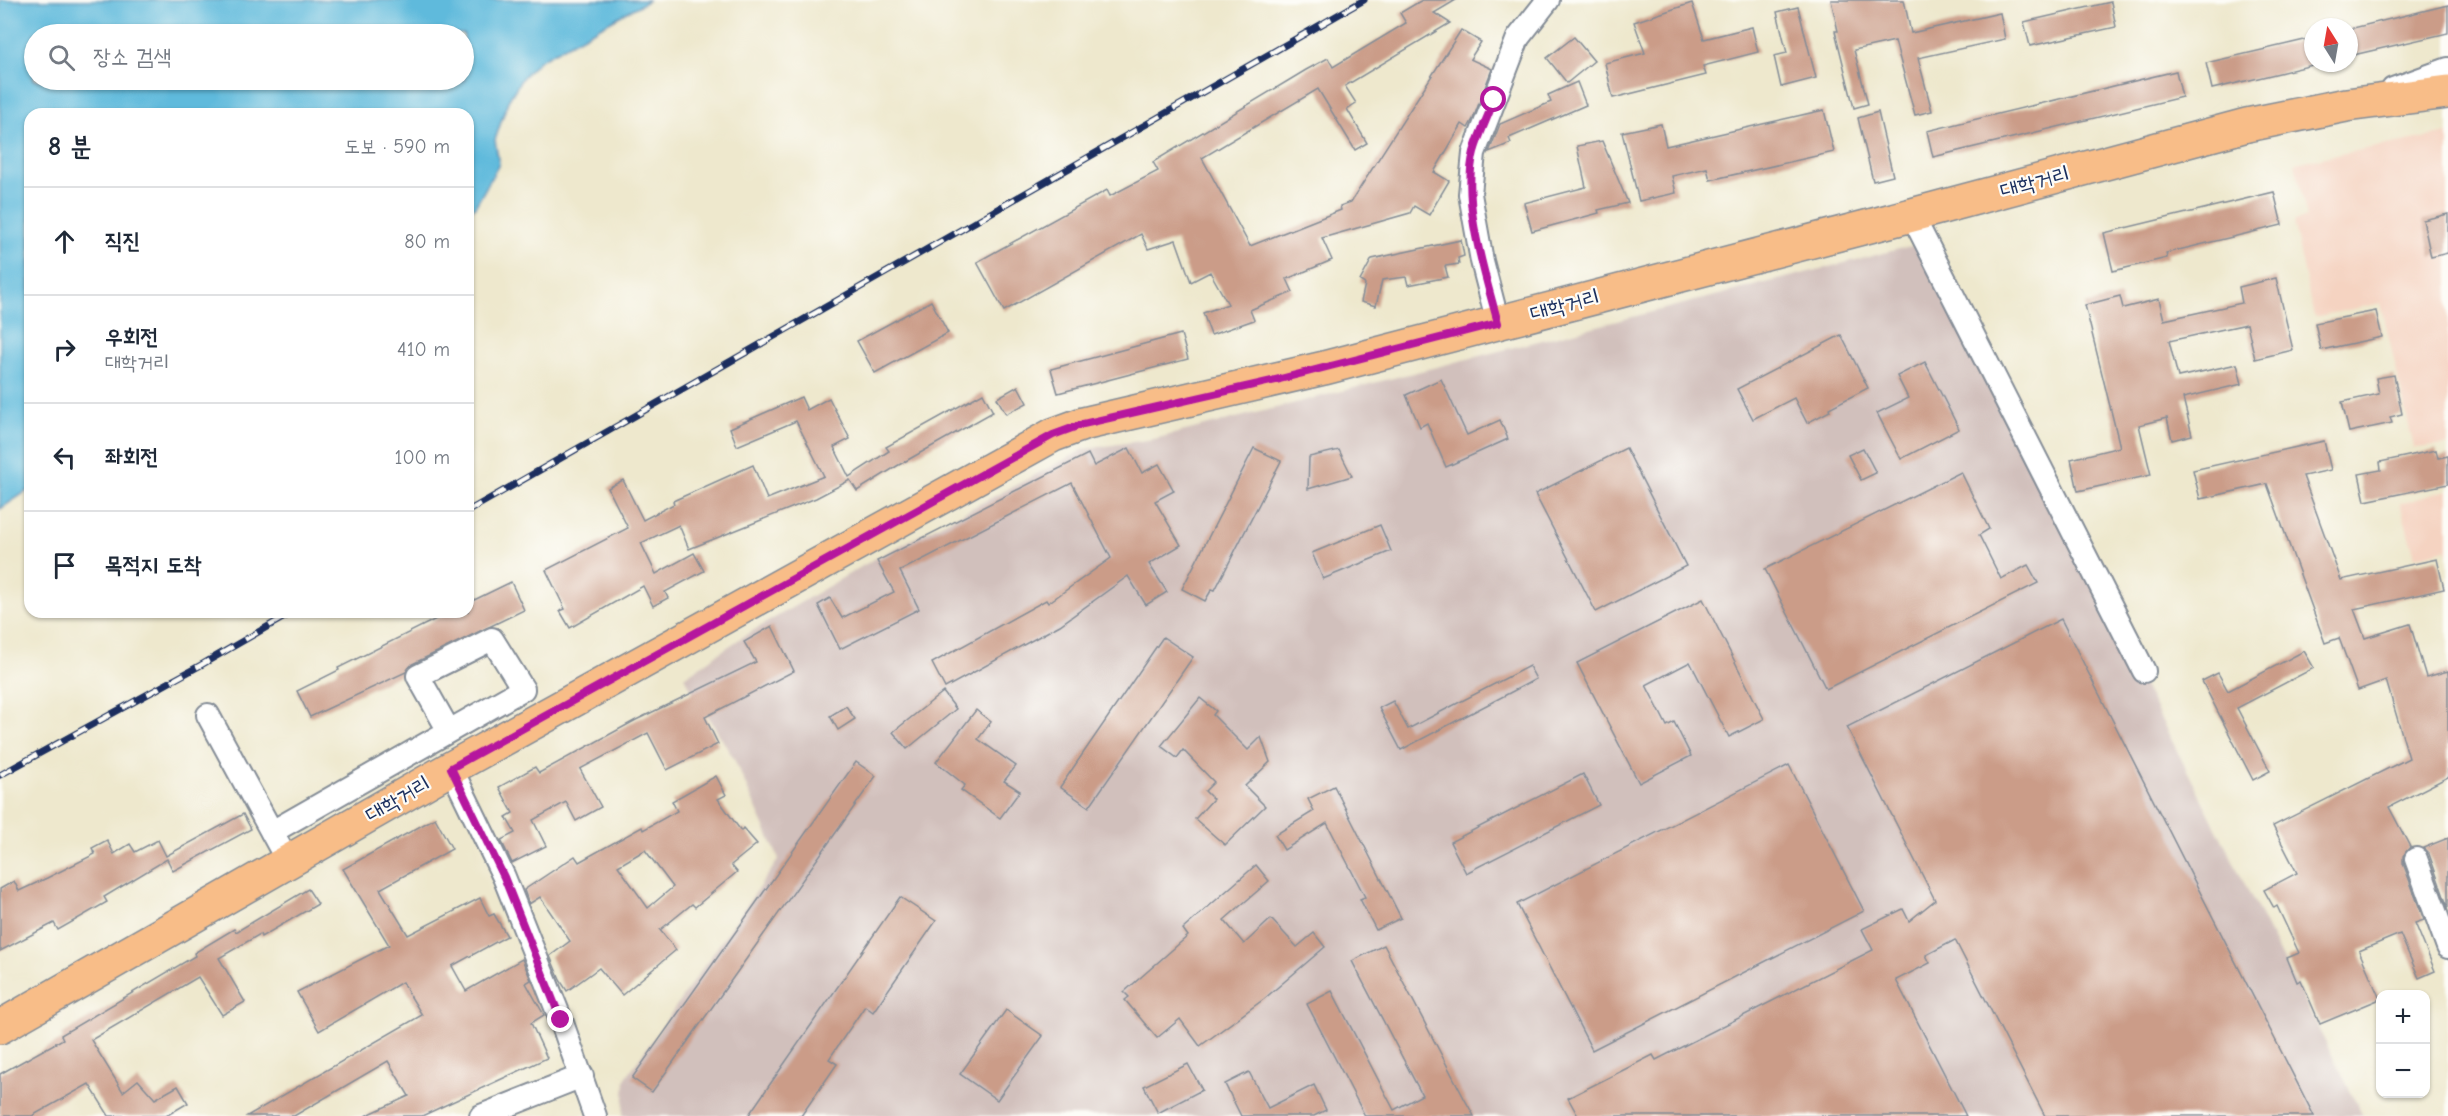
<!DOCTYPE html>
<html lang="ko">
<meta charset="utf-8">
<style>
:root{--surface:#fff;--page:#f2f2f3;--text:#1f2937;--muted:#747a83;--line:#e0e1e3}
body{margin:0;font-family:"Comic Neue","Poor Story",sans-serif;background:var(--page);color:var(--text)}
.controls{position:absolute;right:18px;bottom:18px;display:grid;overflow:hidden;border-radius:12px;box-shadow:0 2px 4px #0004}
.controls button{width:54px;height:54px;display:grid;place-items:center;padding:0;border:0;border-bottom:2px solid var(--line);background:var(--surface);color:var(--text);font:30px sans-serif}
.compass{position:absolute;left:2304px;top:18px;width:54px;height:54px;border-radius:50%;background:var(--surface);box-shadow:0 2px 4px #0004;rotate:349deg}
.stop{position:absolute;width:18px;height:18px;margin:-14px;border:4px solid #b5179e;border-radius:50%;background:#fff}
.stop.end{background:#b5179e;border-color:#fff;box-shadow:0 2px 6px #0008}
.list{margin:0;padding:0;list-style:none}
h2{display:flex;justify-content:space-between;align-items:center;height:78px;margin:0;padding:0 24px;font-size:26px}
h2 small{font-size:20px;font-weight:400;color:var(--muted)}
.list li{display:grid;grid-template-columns:39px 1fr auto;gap:18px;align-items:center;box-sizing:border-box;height:108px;padding:0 24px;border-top:2px solid var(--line)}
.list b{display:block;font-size:22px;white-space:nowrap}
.list p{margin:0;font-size:20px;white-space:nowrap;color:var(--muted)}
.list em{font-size:20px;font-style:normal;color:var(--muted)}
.icon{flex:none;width:33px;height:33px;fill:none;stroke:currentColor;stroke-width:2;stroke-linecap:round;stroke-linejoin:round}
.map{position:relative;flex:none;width:2448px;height:1116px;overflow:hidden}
.search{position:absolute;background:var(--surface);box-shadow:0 2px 4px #0004;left:24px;top:24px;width:450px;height:66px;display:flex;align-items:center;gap:15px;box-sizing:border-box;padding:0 21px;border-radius:33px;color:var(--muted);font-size:22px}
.panel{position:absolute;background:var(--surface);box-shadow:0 2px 4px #0004;left:24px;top:108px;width:450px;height:510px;border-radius:18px}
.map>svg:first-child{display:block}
.built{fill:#f5d3c1}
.industrial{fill:#d1c0bc}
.water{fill:#5ebadc;stroke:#3c749d;stroke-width:1.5;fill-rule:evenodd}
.building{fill:#cb9c88;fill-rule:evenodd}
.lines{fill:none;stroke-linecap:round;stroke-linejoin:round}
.minor-casing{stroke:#848c96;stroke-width:26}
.primary-casing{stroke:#848c96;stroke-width:36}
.minor{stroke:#fff;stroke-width:22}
.primary{stroke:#f8bd88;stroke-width:33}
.rail-casing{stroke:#1b2f5e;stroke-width:7}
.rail{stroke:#fdfcf7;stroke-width:4.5;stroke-dasharray:14;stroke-linecap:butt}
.route{stroke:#b5179e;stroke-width:8}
.labels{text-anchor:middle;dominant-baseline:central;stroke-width:4.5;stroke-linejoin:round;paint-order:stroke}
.street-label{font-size:22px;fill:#1b2f5e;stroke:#fdfcf7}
</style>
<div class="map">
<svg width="2448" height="1116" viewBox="0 0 2448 1116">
<rect width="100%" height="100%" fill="#fdfcf7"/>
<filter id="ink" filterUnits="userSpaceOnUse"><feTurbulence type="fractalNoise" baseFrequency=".0167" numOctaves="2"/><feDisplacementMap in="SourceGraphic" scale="12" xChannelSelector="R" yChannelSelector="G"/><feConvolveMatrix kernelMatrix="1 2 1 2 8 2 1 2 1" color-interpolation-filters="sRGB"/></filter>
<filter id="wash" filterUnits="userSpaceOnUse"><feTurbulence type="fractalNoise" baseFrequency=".008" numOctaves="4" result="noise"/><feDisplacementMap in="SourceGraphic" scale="24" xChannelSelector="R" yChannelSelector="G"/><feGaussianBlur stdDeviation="1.35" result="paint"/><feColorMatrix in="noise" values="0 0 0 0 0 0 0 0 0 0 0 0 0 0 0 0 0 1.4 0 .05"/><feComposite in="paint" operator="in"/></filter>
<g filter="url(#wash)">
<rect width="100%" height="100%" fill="#eee8cd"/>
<g class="built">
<path d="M2448 133V445L2414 448 2381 303 2314 317 2293 221 2307 218 2295 163Z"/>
<path d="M2448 490V555L2446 549 2415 557 2400 504Z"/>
</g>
<path class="industrial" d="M1919 244 2363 1116H623L625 1079 779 859 734 759 684 677 744 636 876 558 1085 449 1154 439Z"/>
<path class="water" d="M0 0H649L540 60 522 78 508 101 495 140 499 164 475 207 468 211V114H30V489L0 509ZM34 34H464V80H34Z"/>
<g id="blocks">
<g class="building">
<path d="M1422 0H1456L1434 13 1450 23 1345 86 1356 103 1347 109 1367 143 1355 150 1318 89 1202 158 1250 246 1341 210 1340 206 1351 202 1461 30 1481 42 1470 59 1492 69 1473 119 1468 128 1462 124 1434 172 1449 181 1429 215 1414 206 1410 213 1322 238 1332 260 1287 279 1293 292 1250 310 1254 320 1211 335 1203 313 1228 304 1210 272 1191 282 1176 240 1148 249 1141 234 1004 311 977 262 1107 190 1110 196 1158 171 1153 162 1306 70 1328 58 1333 67 1406 23 1400 13Z"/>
<path d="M1831 0H1904L1911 33 2000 13 2005 39 1918 58 1932 111 1915 115 1895 41 1854 50 1868 104 1854 108 1835 31H1838Z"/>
<path d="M2111 2 2116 27 2030 46 2024 22Z"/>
<path d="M1692 3 1704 39 1752 27 1758 52 1703 66 1706 75 1613 98 1605 63 1645 53 1634 22Z"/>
<path d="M2448 5V33L2349 56V29Z"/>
<path d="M1798 7 1816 78 1781 87 1774 56 1787 53 1777 12Z"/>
<path d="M1574 37 1594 61 1567 83 1547 58Z"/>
<path d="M2313 38V65L2212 89 2206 63Z"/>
<path d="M2176 71 2182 97 1933 157 1927 131Z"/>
<path d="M1577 82 1586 105 1509 138 1511 143 1489 152 1500 124 1551 102 1548 95Z"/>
<path d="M1824 110 1834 152 1710 180 1707 168 1672 176 1676 193 1639 201 1622 132 1661 124 1666 146Z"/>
<path d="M1878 112 1893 176 1873 181 1858 118Z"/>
<path d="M1602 141 1628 203 1598 210 1599 213 1532 231 1524 203 1586 187 1577 146Z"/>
<path d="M2274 192 2282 225 2166 253 2167 258 2113 271 2104 233Z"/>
<path d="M2448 214V253L2431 257 2423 220Z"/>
<path d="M1461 240 1464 256 1458 258 1459 264 1445 266 1448 277 1408 285 1406 277 1382 280 1376 306 1361 302 1365 284 1360 281 1372 259Z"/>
<path d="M2276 278 2293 350 2255 359 2247 324 2169 341 2178 377 2237 364 2242 384 2183 398 2192 435 2172 440 2167 418 2139 425 2151 475 2078 491 2071 459 2120 447 2085 305 2120 296 2123 308 2159 299 2164 320 2242 303 2239 287Z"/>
<path d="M931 301 948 333 875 373 857 341Z"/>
<path d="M2376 311 2382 337 2321 350 2315 323Z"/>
<path d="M1181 334 1188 359 1058 393 1051 369Z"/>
<path d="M1841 335 1868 388 1829 408 1830 411 1807 423 1794 398 1753 419 1737 389Z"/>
<path d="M1925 362 1959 429 1901 459 1877 413 1908 398 1897 376Z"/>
<path d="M2394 375 2402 414 2390 417 2392 423 2349 432 2342 402 2379 394 2376 378Z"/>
<path d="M1441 379 1467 435 1500 420 1508 439 1446 467 1427 423 1420 427 1406 395Z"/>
<path d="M1018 386 1027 403 1006 414 997 398Z"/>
<path d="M983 393 993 412 897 466 857 491 850 480 816 498 689 549 679 525 641 543 656 574 694 553 704 571 665 592 668 598 653 606 643 586 570 628 560 611 565 609 546 570 628 528 608 488 623 480 643 520 674 504 673 501 753 465 767 499 824 476 796 421 737 446 730 428 801 397 807 410 829 398 850 439 834 447 849 477 889 451 886 447Z"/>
<path d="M2324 441 2331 470 2303 476 2341 580 2437 559 2444 589 2354 609 2365 638 2410 624 2426 677 2448 671V777L2389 807 2410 847 2403 856V863L2424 920 2415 923 2435 971 2419 978 2400 934 2359 951 2380 999 2320 1024 2301 980 2297 982 2287 958 2299 953 2277 906 2274 908 2264 890 2297 873 2273 826 2409 758 2386 680 2358 690 2339 638 2325 643 2267 484 2200 499 2193 470Z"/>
<path d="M1129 448 1142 473 1159 464 1174 491 1155 501 1181 545 1149 564 1167 592 1146 605 1128 576 1060 625 945 688 932 663 1046 600 1048 603 1111 558 1072 483 900 571 919 609 840 649 818 605 830 598 842 618 894 592 877 561 1088 454 1094 466Z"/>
<path d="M1254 448 1281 461 1215 590 1212 589 1205 601 1182 589Z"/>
<path d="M1626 448 1686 566 1596 612 1535 494Z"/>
<path d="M1863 448 1876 473 1861 480 1848 455Z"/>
<path d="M1339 450 1352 476 1308 489 1309 457Z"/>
<path d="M2436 450 2438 458 2448 456V484L2365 501 2359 474 2381 470 2380 462Z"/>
<path d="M1961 472 1989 529 1979 535 2001 579 2028 565 2038 583 1826 689 1765 569Z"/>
<path d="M1380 525 1391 551 1323 579 1312 553Z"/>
<path d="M511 582 524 610 412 664 406 672 310 717 297 691 339 670 338 668 450 612H468V603Z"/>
<path d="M1703 599 1764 719 1729 737 1690 662 1646 685 1667 726 1674 722 1691 756 1639 783 1577 663Z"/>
<path d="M2061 619 2314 1116H2045L1955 940 1926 955 1930 963 1896 980 1966 1116H1578L1568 1098 1653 1055 1656 1060 1873 950 1862 929 1903 909 1909 921 1935 900 1847 727Z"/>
<path d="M772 626 794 671 705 717 718 744 667 770 648 733 580 769 601 807 576 821 566 802 533 820 546 846 512 863 501 840 515 833 506 817 513 813 499 787 535 767 539 773 636 720 756 662 744 642Z"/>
<path d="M1163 637 1193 657 1089 807 1060 787Z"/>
<path d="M2304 651 2314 668 2237 708 2270 771 2253 780 2202 681 2218 673 2228 691Z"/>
<path d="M1529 666 1536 679 1401 750 1379 708 1393 701 1408 729Z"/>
<path d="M943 692 956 709 907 749 893 732Z"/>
<path d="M1200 698 1216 711 1213 715 1248 750 1261 737 1270 762 1245 786 1265 806 1225 845 1195 819 1213 799 1205 791 1214 782 1183 750 1177 758 1161 746Z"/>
<path d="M846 706 855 719 838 730 830 716Z"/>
<path d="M976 710 991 722 978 739 1016 766 1004 781 1020 791 1000 818 961 790 965 785 936 762Z"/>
<path d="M856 762 876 776 652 1092 632 1078Z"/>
<path d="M1789 765 1864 911 1592 1050 1517 904Z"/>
<path d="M1583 774 1599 805 1466 873 1450 842Z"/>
<path d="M716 776 726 795 718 799 741 831 743 828 757 844 731 865 737 872 695 907 692 904 660 930 676 950 622 995 599 968 567 991 560 980 550 956 570 941 540 897 529 904 524 890 575 856 579 862 642 827 643 830 677 811 672 801ZM645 850 673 887 648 908 618 866Z"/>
<path d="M1334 786 1401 918 1376 930 1360 899 1365 897 1327 823 1284 850 1275 835 1314 811 1308 799Z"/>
<path d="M243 814 251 829 173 871 167 859 104 897 107 902 58 930 54 923 0 951V889L14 881 19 891 47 878 95 854 92 848 107 840 114 854 130 844 135 852 158 840 166 856Z"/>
<path d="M435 818 452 849 380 889 408 935 480 898 489 916 494 914 507 936 452 966 466 991 522 959 531 980 526 983 544 1015 531 1023 547 1058 422 1116H365L409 1096 388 1061 294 1116H247L422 1015 402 982 319 1031 297 992 389 945 343 869Z"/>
<path d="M2448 838V908L2429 854 2423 848Z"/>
<path d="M1256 865 1269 881 1224 920 1244 944 1271 919 1297 947 1314 933 1325 947 1264 999 1200 1046 1180 1019 1157 1038 1125 1000 1129 997 1124 992 1188 936 1183 929Z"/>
<path d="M308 889 318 904 261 937 260 934 219 958 245 1002 222 1015 198 977 91 1040 123 1092 138 1080 155 1099 178 1086 188 1103 166 1116H109L89 1084 32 1116H0V1074L63 1039 61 1035 195 956 194 953 234 929 236 932Z"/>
<path d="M900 897 936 921 873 1012 865 1006 829 1059 837 1064 801 1116H748Z"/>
<path d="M1384 945 1464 1098 1474 1116H1365L1307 1004 1332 991 1394 1110 1422 1095 1352 961Z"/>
<path d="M1006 1010 1043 1036 997 1100 960 1074Z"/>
<path d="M1188 1064 1202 1090 1158 1113 1144 1086Z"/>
<path d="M1249 1072 1268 1108 1314 1085 1326 1110 1314 1116H1241L1225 1084Z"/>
</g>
</g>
</g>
<g filter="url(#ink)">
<use href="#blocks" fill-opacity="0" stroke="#848c96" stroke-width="1.5"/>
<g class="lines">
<defs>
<g id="minor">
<path d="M2393 89 2448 69"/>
<path d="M1912 215 2144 671"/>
<path d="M1498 323 1482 261 1470 194 1474 153 1518 38 1548 0"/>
<path d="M208 715 288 862"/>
<path d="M451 768 504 877 561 1020 595 1116"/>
<path d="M272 832 523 689 492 639 418 676 449 731"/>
<path d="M2416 859 2448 947"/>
<path d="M481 1116 582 1076"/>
</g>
<path id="primary" d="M0 1027 451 768 1053 435 1083 424 1324 368 1912 215 2247 125 2346 105 2448 92"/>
</defs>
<use href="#minor" class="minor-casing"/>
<use href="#primary" class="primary-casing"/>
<use href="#minor" class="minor"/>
<use href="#primary" class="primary"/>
<defs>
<g id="rail">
<path d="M468 511 1364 0"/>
<path d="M0 775 201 665 293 612"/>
</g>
</defs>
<use href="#rail" class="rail-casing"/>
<use href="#rail" class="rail"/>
</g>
</g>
<g class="lines" filter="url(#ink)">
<path class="route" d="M561 1020 504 877 451 768 1053 435 1083 424 1280 379 1498 323C1485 274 1461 201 1474 152 1479 134 1488 117 1494 100"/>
</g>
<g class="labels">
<g class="street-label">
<text transform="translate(2035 182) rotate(-15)">대학거리</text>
<text transform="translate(1565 305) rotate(-15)">대학거리</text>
<text transform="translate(398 799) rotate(-30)">대학거리</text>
</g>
</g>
</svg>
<div class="controls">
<button>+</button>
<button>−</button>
</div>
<svg class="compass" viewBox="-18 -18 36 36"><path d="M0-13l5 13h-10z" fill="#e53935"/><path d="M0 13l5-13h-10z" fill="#747a83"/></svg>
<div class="stop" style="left:1494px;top:100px"></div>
<div class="stop end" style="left:561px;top:1020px"></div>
<div class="search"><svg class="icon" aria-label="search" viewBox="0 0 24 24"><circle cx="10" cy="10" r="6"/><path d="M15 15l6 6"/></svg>장소 검색</div>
<section class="panel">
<h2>8 분<small>도보 · 590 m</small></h2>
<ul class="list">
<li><svg class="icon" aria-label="ahead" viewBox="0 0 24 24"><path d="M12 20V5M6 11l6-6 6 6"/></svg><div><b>직진</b></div><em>80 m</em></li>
<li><svg class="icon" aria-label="right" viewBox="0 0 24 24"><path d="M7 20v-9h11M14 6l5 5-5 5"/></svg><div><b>우회전</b><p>대학거리</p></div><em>410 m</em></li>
<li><svg class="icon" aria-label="left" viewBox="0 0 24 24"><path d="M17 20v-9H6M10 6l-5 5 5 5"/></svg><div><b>좌회전</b></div><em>100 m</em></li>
<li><svg class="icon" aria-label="arrive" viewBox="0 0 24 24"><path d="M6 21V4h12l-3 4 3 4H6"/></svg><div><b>목적지 도착</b></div></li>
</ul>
</section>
</div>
